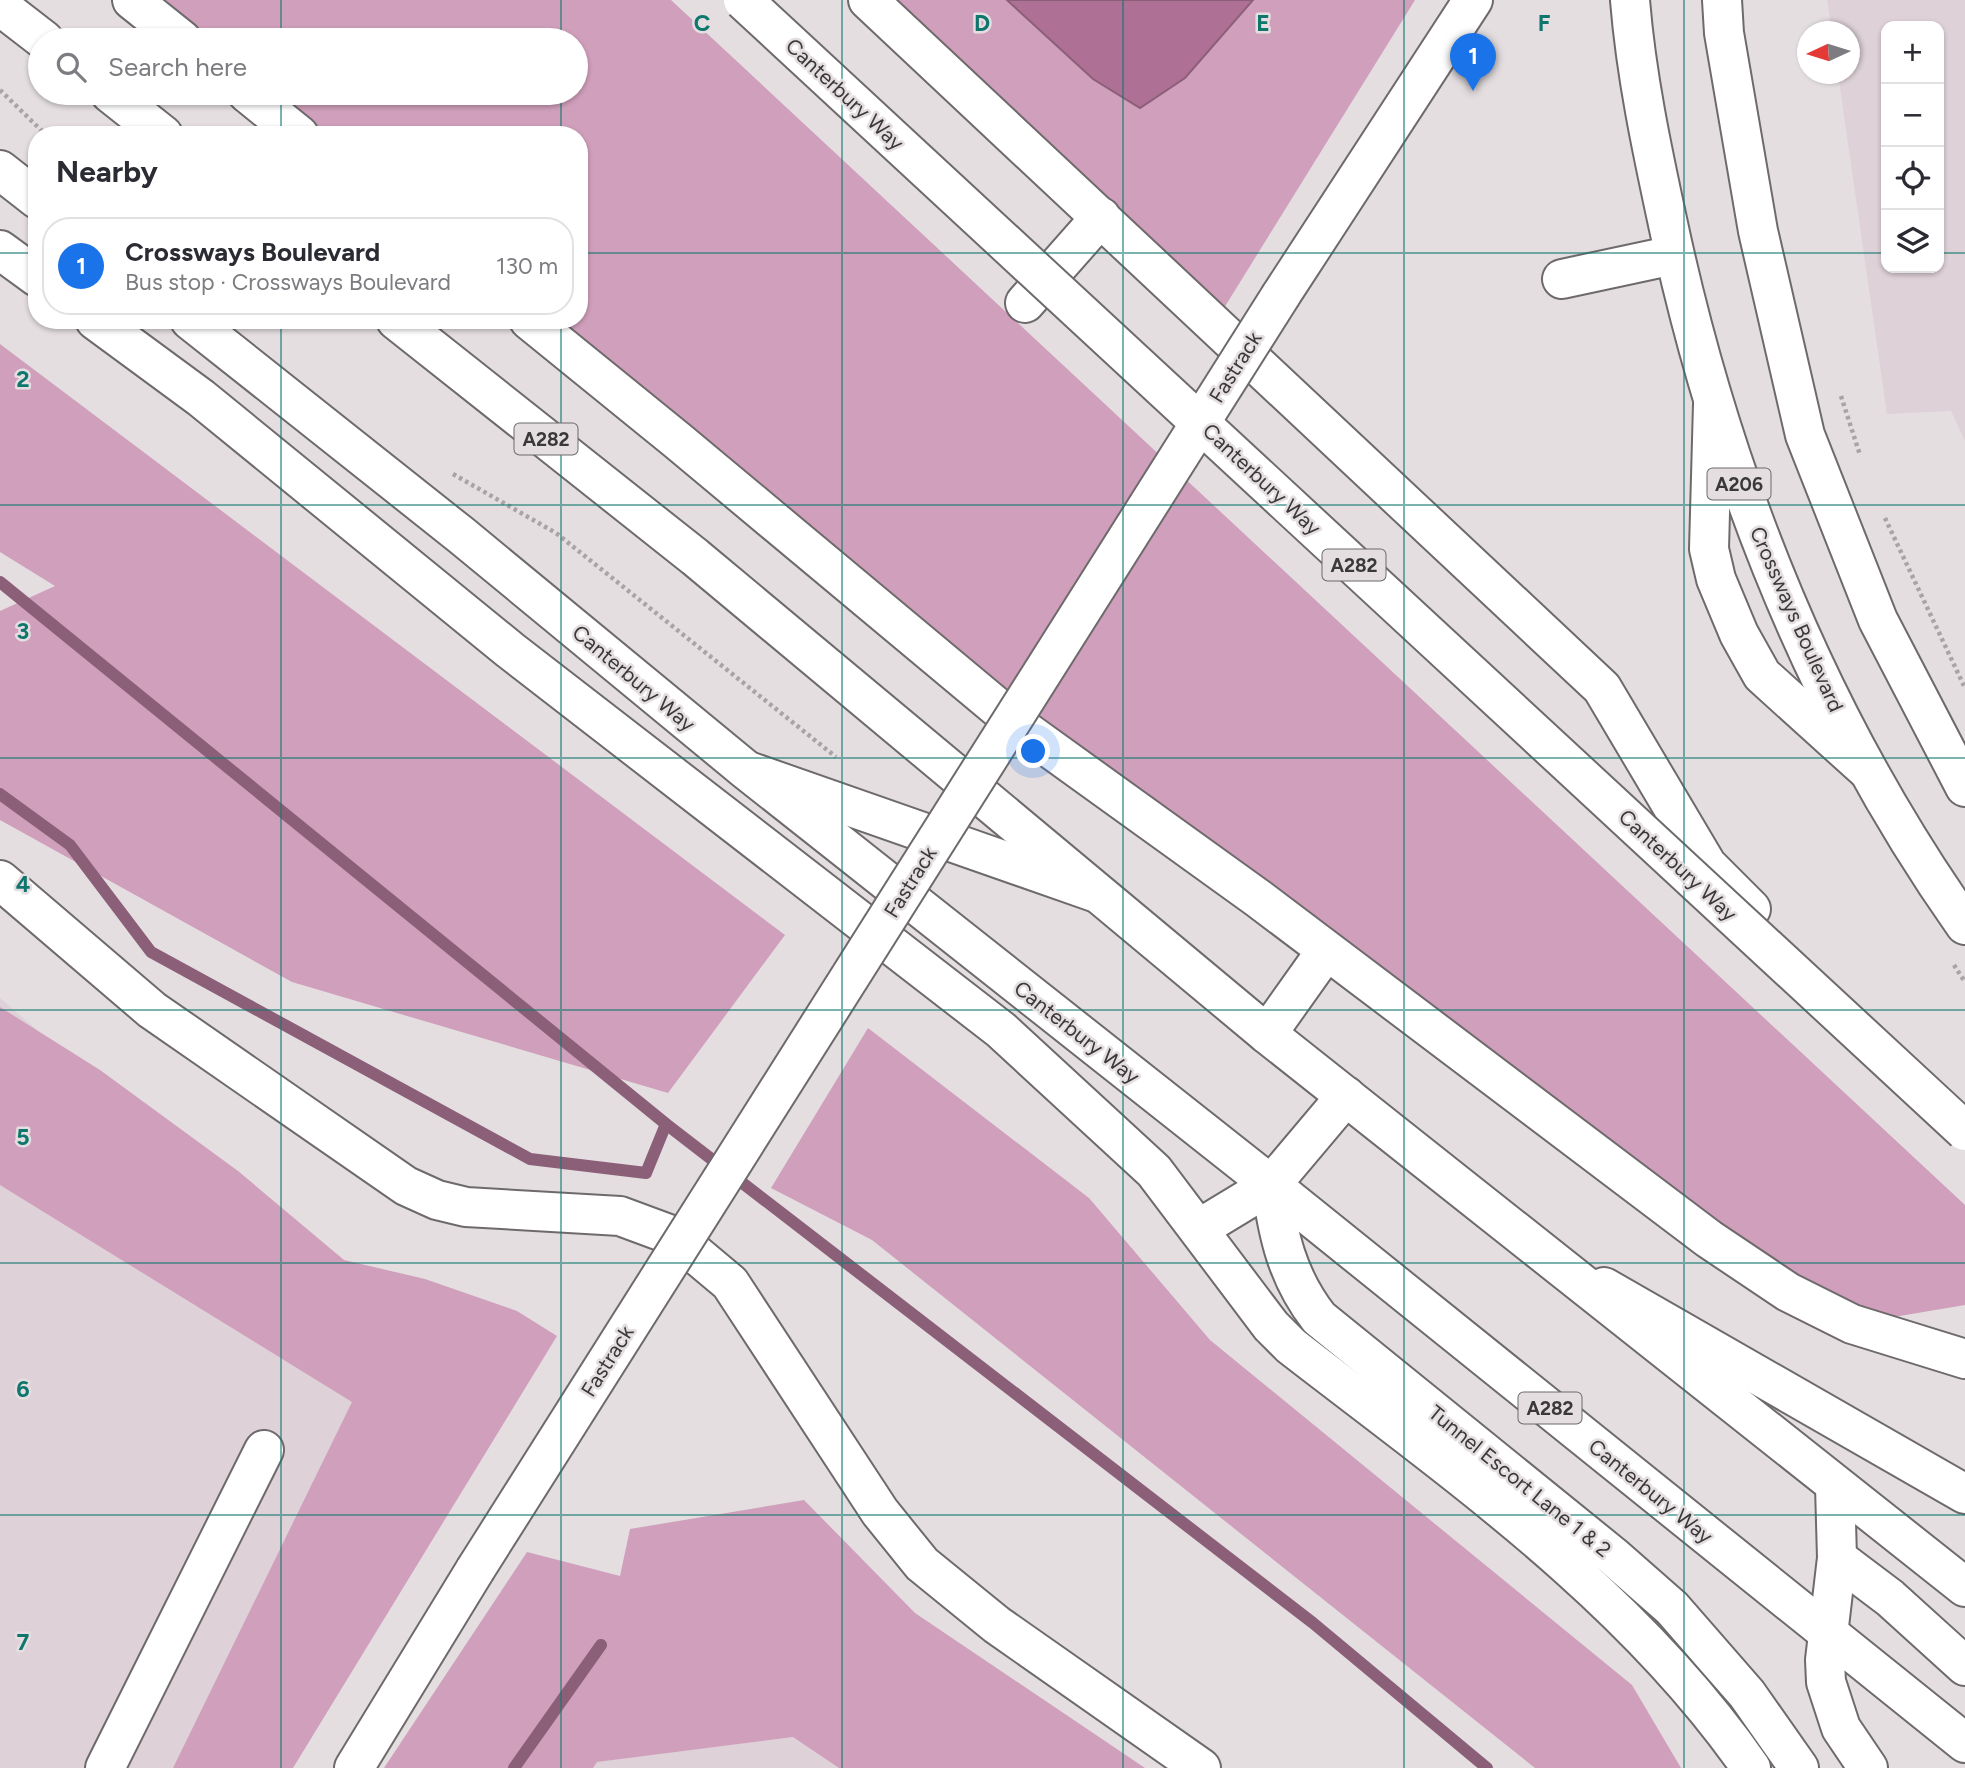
<!DOCTYPE html>
<meta charset="utf-8">
<style>
:root{--surface:#fff;--page:#f7f7f7;--text:#2b2b33;--muted:#7c7c81;--line:#e1e1e2;--accent:#1a73e8}
body{margin:0;font-family:Figtree,sans-serif;background:var(--page);color:var(--text)}
.controls{position:absolute;right:21px;top:21px;display:grid;overflow:hidden;border-radius:14px;box-shadow:0 2px 5px #0004}
.controls button{width:63px;height:63px;display:grid;place-items:center;padding:0;border:0;border-bottom:2px solid var(--line);background:var(--surface);color:var(--text);font:35px sans-serif}
.compass{position:absolute;left:1797px;top:21px;width:63px;height:63px;border-radius:50%;background:var(--surface);box-shadow:0 2px 5px #0004;rotate:266deg}
.you{position:absolute;left:1034px;top:752px;width:24px;height:24px;margin:-18px;border:5px solid #fff;border-radius:50%;background:#1a73e8;box-shadow:0 0 0 10px #1a73e833}
.badge{display:grid;place-items:center;width:46px;height:46px;border-radius:50%;background:var(--accent);color:#fff;font-size:23px;font-weight:700}
.pin{position:absolute;translate:-50% -58px;filter:drop-shadow(0 2px 4px #0008)}
.pin::after{content:'';position:absolute;top:37px;width:24px;height:21px;background:inherit;clip-path:polygon(0 0,100% 0,50% 100%)}
.list{margin:0;padding:0;list-style:none}
h2{display:flex;justify-content:space-between;align-items:center;height:91px;margin:0;padding:0 28px;font-size:30px}
h2 small{font-size:23px;font-weight:400;color:var(--muted)}
.list li{display:grid;grid-template-columns:46px 1fr auto;gap:21px;align-items:center;box-sizing:border-box;height:98px;margin:0 14px 14px;padding:0 14px;border:2px solid var(--line);border-radius:28px}
.list b{display:block;font-size:26px;white-space:nowrap}
.list p{margin:0;font-size:23px;white-space:nowrap;color:var(--muted)}
.list em{font-size:23px;font-style:normal;color:var(--muted)}
.icon{flex:none;width:38px;height:38px;fill:none;stroke:currentColor;stroke-width:2;stroke-linecap:round;stroke-linejoin:round}
.map{position:relative;flex:none;width:1965px;height:1768px;overflow:hidden}
.search{position:absolute;background:var(--surface);box-shadow:0 2px 5px #0004;left:28px;top:28px;width:560px;height:77px;display:flex;align-items:center;gap:18px;box-sizing:border-box;padding:0 24px;border-radius:38px;color:var(--muted);font-size:26px}
.panel{position:absolute;background:var(--surface);box-shadow:0 2px 5px #0004;left:28px;top:126px;width:560px;height:203px;border-radius:28px}
.map>svg:first-child{display:block}
.built{fill:#ded1d8;fill-rule:evenodd}
.green{fill:#d09fbb}
.water{fill:#af7095;stroke:#8c5f79;stroke-width:2}
.lines{fill:none;stroke-linecap:round;stroke-linejoin:round}
.stream{stroke:#8c5f79;stroke-width:12}
.minor-casing{stroke:#6e6a6c;stroke-width:42}
.major-casing{stroke:#6e6a6c;stroke-width:42}
.highway-casing{stroke:#6e6a6c;stroke-width:42}
.path{stroke:#a8a3a6;stroke-width:4.5;stroke-dasharray:3.5 3.5;stroke-linecap:butt}
.minor{stroke:#fff;stroke-width:38}
.major{stroke:#fff;stroke-width:38}
.highway{stroke:#fff;stroke-width:38}
.minor-bridge-casing{stroke:#6e6a6c;stroke-width:42;stroke-linecap:butt}
.highway-bridge-casing{stroke:#6e6a6c;stroke-width:42;stroke-linecap:butt}
.minor-bridge{stroke:#fff;stroke-width:38}
.highway-bridge{stroke:#fff;stroke-width:38}
.grid{fill:none;stroke:#0f766e;stroke-width:2;stroke-opacity:0.55}
.labels{text-anchor:middle;dominant-baseline:central;stroke-width:5;stroke-linejoin:round;paint-order:stroke}
.shield{fill:#e4dee1;stroke:#6d6a6b;stroke-width:2}
.shield-label{font-size:19px;font-weight:bold;fill:#3a3839}
.street-label{font-size:21px;fill:#3a3839;stroke:#e4dee1}
.grid-label{font-size:23px;text-anchor:middle;font-weight:bold;fill:#0f766e;stroke:#e4dee1;stroke-width:5;stroke-linejoin:round;paint-order:stroke}
</style>
<div class="map">
<svg width="1965" height="1768" viewBox="0 0 1965 1768">
<rect width="100%" height="100%" fill="#e4dee1"/>
<g class="built">
<path d="M1827 0H1965V441L1951 411 1887 414 1838 74H1850V32L1832 31ZM1886 26H1939V268H1886Z"/>
<path d="M0 998 424 1364 201 1768H0Z"/>
<path d="M793 1737 841 1768H593L596 1762Z"/>
</g>
<g class="green">
<path d="M133 0H671L1965 1205V1305L1852 1324 1709 1239 529 320H579V135H300L248 93H576V40H183Z"/>
<path d="M892 0H1415L1224 308Z"/>
<path d="M0 344 785 935 668 1093 292 982 0 820V611L55 586 0 552Z"/>
<path d="M0 1007 100 1070 238 1171 344 1260 425 1279 517 1311 557 1336 293 1768H173L352 1402 0 1185Z"/>
<path d="M868 1028 1089 1198 1210 1340 1632 1685 1681 1768H1535L872 1240 771 1188Z"/>
<path d="M804 1500 915 1613 1145 1768H839L793 1737 597 1762 593 1768H384L527 1552 620 1576 630 1529Z"/>
</g>
<path class="water" d="M1007 0H1253L1185 78 1140 108 1093 79Z"/>
<g class="lines">
<g class="stream">
<path d="M0 582 666 1124 1313 1623 1487 1768"/>
<path d="M0 794 70 845 151 952 530 1159 646 1173 666 1124"/>
<path d="M514 1768 601 1645"/>
</g>
<defs>
<g id="minor">
<path d="M132 0 182 40"/>
<path d="M868 0 1602 688 1707 865 1751 909"/>
<path d="M247 93 299 135"/>
<path d="M0 250 37 277"/>
<path d="M1562 279 1674 255"/>
<path d="M1281 295 1473 0"/>
<path d="M1025 303 1101 217"/>
<path d="M95 320 201 398 510 650 1001 1030 1154 1171 1271 1326 1291 1346C1455 1473 1632 1596 1751 1768"/>
<path d="M529 320 678 441 1023 729 1259 899 1709 1239 1788 1292 1852 1324 1965 1359"/>
<path d="M1713 404 1709 549 1716 579 1739 634 1762 675 1866 769"/>
<path d="M751 772 1094 892"/>
<path d="M0 880 152 1010 406 1186 437 1200 466 1207 620 1216 674 1236 730 1283 880 1512 922 1564 997 1625 1201 1768"/>
<path d="M1267 1034 1326 951"/>
<path d="M1271 1185C1278 1235 1287 1277 1319 1318L1614 1557 1672 1608 1747 1694 1799 1768"/>
<path d="M1200 1228 1271 1185 1346 1096"/>
<path d="M1604 1287 1965 1494"/>
<path d="M1835 1486 1837 1558 1825 1660 1826 1682 1841 1728 1868 1768"/>
<path d="M1837 1558 1890 1598 1965 1666"/>
<path d="M105 1768 264 1450"/>
<path d="M354 1768 475 1570"/>
</g>
<g id="major">
<path d="M1630 0C1636 75 1652 150 1668 224 1722 475 1817 715 1965 925"/>
<path d="M1722 0 1724 33 1758 231 1805 435 1878 620 1965 787"/>
</g>
<g id="highway">
<path d="M0 6 44 40"/>
<path d="M110 93 163 135"/>
<path d="M0 170 37 199"/>
<path d="M190 320 461 535 746 770 1271 1185 1965 1743"/>
<path d="M396 320 695 557 1267 1034 1965 1587"/>
</g>
</defs>
<use href="#minor" class="minor-casing"/>
<use href="#major" class="major-casing"/>
<use href="#highway" class="highway-casing"/>
<g class="path">
<path d="M0 90 46 135"/>
<path d="M1841 396 1860 455"/>
<path d="M453 474 556 533 836 757"/>
<path d="M1885 518 1965 688"/>
<path d="M1954 965 1965 982"/>
</g>
<use href="#minor" class="minor"/>
<use href="#major" class="major"/>
<use href="#highway" class="highway"/>
<defs>
<path id="minor-bridge" d="M475 1570 1281 295"/>
<path id="highway-bridge" d="M743 0 1965 1131"/>
</defs>
<use href="#minor-bridge" class="minor-bridge-casing"/>
<use href="#highway-bridge" class="highway-bridge-casing"/>
<use href="#minor-bridge" class="minor-bridge"/>
<use href="#highway-bridge" class="highway-bridge"/>
</g>
<path class="grid" d="M281 0V40M561 0V40M842 0V1768M1123 0V1768M1404 0V1768M1684 0V1768M281 93V135M561 93V135M0 253H37M579 253H1886M1939 253H1965M281 320V1768M561 320V1768M0 505H1965M0 758H1965M0 1010H1965M0 1263H1965M0 1515H1965"/>
<g class="labels">
<g class="shield">
<rect x="514.5" y="423.5" width="63" height="31" rx="5"/>
<rect x="1707.5" y="468.5" width="63" height="31" rx="5"/>
<rect x="1322.5" y="549.5" width="63" height="31" rx="5"/>
<rect x="1518.5" y="1392.5" width="63" height="31" rx="5"/>
</g>
<g class="shield-label">
<text x="546" y="439">A282</text>
<text x="1739" y="484">A206</text>
<text x="1354" y="565">A282</text>
<text x="1550" y="1408">A282</text>
</g>
<g class="street-label">
<text transform="translate(845 94) rotate(43)">Canterbury Way</text>
<text transform="translate(1235 367) rotate(-58)">Fastrack</text>
<text transform="translate(1262 479) rotate(43)">Canterbury Way</text>
<text transform="translate(1797 619) rotate(66)">Crossways Boulevard</text>
<text transform="translate(634 678) rotate(40)">Canterbury Way</text>
<text transform="translate(1678 865) rotate(43)">Canterbury Way</text>
<text transform="translate(910 882) rotate(-58)">Fastrack</text>
<text transform="translate(1077 1032) rotate(38)">Canterbury Way</text>
<text transform="translate(607 1361) rotate(-58)">Fastrack</text>
<text transform="translate(1520 1481) rotate(39)">Tunnel Escort Lane 1 &amp; 2</text>
<text transform="translate(1651 1491) rotate(39)">Canterbury Way</text>
</g>
</g>
<g class="grid-label">
<text x="702" y="31">C</text>
<text x="982" y="31">D</text>
<text x="1263" y="31">E</text>
<text x="1544" y="31">F</text>
<text x="23" y="387">2</text>
<text x="23" y="639">3</text>
<text x="23" y="892">4</text>
<text x="23" y="1145">5</text>
<text x="23" y="1397">6</text>
<text x="23" y="1650">7</text>
</g>
</svg>
<div class="controls">
<button>+</button>
<button>−</button>
<button><svg class="icon" aria-label="locate" viewBox="0 0 24 24"><circle cx="12" cy="12" r="6"/><path d="M12 2v4M12 18v4M2 12h4M18 12h4"/></svg></button>
<button><svg class="icon" aria-label="layers" viewBox="0 0 24 24"><path d="M12 4l9 5-9 5-9-5zM3 14l9 5 9-5"/></svg></button>
</div>
<svg class="compass" viewBox="-18 -18 36 36"><path d="M0-13l5 13h-10z" fill="#e53935"/><path d="M0 13l5-13h-10z" fill="#7c7c81"/></svg>
<div class="you"></div>
<div class="pin badge" style="left:1473px;top:91px">1</div>
<div class="search"><svg class="icon" aria-label="search" viewBox="0 0 24 24"><circle cx="10" cy="10" r="6"/><path d="M15 15l6 6"/></svg>Search here</div>
<section class="panel">
<h2>Nearby<small></small></h2>
<ul class="list">
<li><span class="badge">1</span><div><b>Crossways Boulevard</b><p>Bus stop · Crossways Boulevard</p></div><em>130 m</em></li>
</ul>
</section>
</div>
